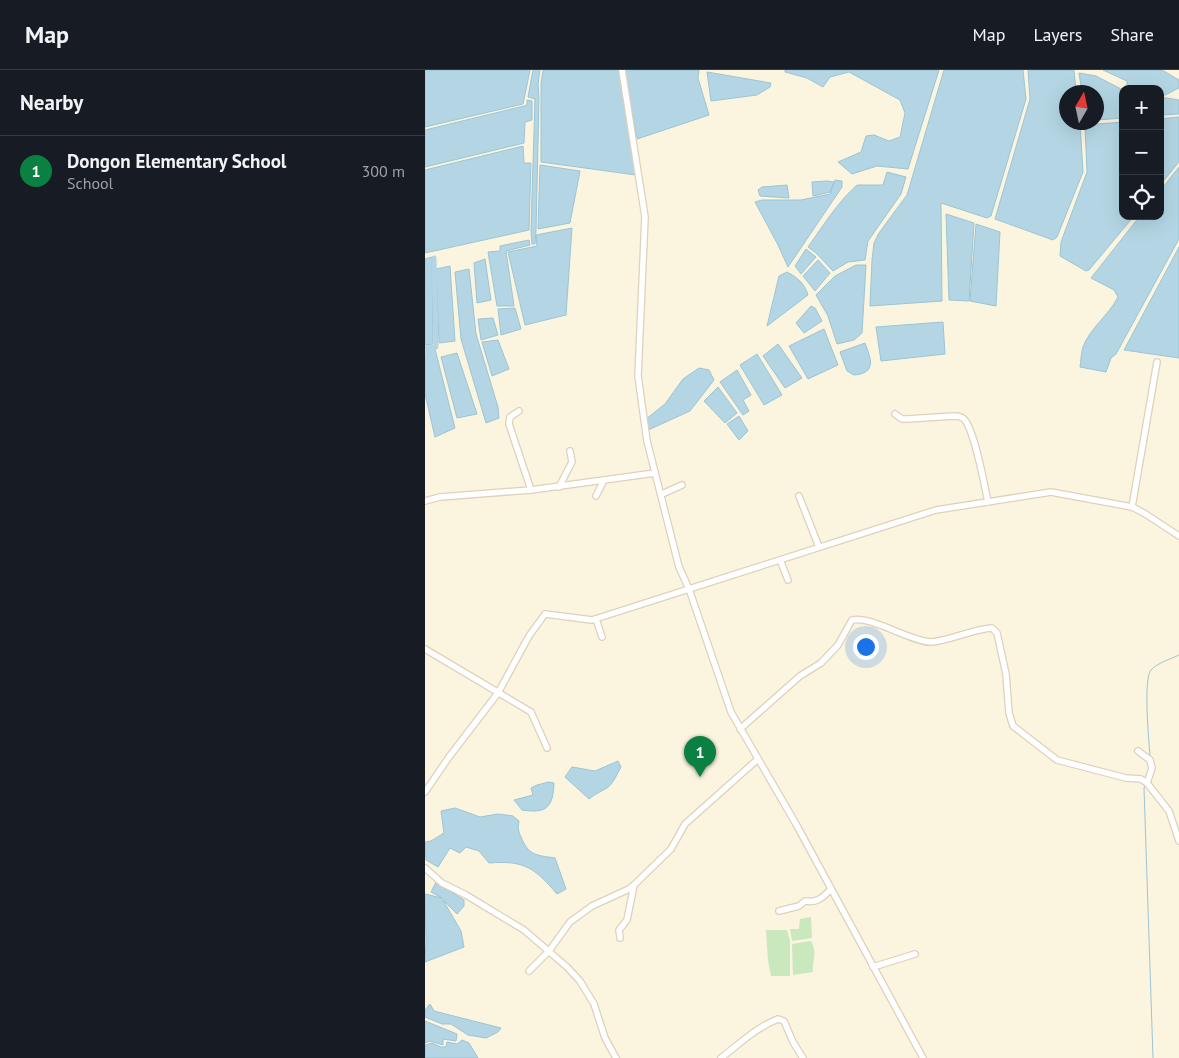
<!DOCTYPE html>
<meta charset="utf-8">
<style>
:root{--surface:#171b24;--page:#242831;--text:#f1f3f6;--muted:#9ea1a6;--line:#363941;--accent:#0b8043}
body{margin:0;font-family:"PT Sans",sans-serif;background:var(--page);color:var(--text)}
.controls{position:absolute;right:15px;top:15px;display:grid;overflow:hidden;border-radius:10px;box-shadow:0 5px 20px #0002}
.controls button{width:45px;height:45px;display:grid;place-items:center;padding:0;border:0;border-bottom:1px solid var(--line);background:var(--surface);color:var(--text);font:25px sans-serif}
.compass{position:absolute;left:634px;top:15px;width:45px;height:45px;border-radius:50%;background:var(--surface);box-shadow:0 5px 20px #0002;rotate:9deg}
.you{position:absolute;left:440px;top:576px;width:18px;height:18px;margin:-12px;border:4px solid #fff;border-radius:50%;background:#1a73e8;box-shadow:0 0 0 8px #1a73e833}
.badge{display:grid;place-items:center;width:32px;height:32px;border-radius:50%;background:var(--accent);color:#fff;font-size:16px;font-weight:700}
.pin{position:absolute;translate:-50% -41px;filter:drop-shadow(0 1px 2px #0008)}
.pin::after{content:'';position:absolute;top:26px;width:18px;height:15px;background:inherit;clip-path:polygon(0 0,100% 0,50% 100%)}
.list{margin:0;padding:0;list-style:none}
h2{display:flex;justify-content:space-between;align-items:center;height:65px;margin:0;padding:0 20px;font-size:21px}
h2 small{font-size:16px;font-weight:400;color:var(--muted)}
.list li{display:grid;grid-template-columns:32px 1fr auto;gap:15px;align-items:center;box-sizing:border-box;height:70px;padding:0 20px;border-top:1px solid var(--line)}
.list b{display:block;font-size:19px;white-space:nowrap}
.list p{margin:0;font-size:16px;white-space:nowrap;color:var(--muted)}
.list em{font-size:16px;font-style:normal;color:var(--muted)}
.icon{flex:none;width:28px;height:28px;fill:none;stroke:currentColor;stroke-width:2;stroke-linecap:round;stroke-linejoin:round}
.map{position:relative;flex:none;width:754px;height:988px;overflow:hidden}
header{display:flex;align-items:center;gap:30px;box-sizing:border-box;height:70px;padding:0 25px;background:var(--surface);border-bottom:1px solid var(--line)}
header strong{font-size:24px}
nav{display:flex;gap:28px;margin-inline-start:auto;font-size:18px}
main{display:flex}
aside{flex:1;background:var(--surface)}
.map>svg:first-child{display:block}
.green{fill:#c9e8be}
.water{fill:#b4d6e4;stroke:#9bc4d5}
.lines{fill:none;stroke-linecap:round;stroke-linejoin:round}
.stream{stroke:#9bc4d5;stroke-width:1}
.canal{stroke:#b4d6e4;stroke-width:5}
.street-casing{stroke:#dfd1bb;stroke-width:8}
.street{stroke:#fff;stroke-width:5.5}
</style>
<header>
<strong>Map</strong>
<nav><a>Map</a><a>Layers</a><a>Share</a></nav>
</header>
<main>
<aside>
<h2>Nearby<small></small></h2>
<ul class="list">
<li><span class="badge">1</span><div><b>Dongon Elementary School</b><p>School</p></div><em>300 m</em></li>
</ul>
</aside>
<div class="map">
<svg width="754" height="988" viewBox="0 0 754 988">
<rect width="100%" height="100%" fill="#fbf4df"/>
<g class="green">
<path d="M386 847 387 868 367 871 365 859H374L375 849Z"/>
<path d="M341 860H362L365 871V906H346L343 890Z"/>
<path d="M386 871C393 884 387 888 388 902L368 905 367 874Z"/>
</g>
<g class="water">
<path d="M0 0H105L98 34 0 57Z"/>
<path d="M108 0H115L113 14 114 29 111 160 110 174H107L106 161 110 29 103 27Z"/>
<path d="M118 0H195L211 105 116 92V14Z"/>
<path d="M199 0H274L273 8 284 45 212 69Z"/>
<path d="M360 0H514L483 99 452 96 427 104 413 92 436 82 441 66 449 65 464 71 475 67 480 43 475 30 424 2 405 7 398 17 382 8 360 2Z"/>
<path d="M519 0H598L601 29 566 146 562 148 516 133 517 231 445 236 447 190 449 173 454 163 482 125Z"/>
<path d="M603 0H649L651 22H642V52L655 53 658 102 632 167 628 170 570 149 605 29Z"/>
<path d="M678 0H737L754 10V18L740 25 735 24V19H702V11Z"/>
<path d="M282 2 346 13 345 17 332 25 286 31Z"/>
<path d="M654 3 671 6 698 20V48L672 50V22H657Z"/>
<path d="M735 27 754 30V44L735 45Z"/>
<path d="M102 30 107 31V50L100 52 99 73 0 97V60L99 36 102 35Z"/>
<path d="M754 47V92L735 115V49Z"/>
<path d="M698 52V146H709L664 200 661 201 635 186 636 172 662 102 660 55Z"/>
<path d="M98 76 99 93H106L104 160 0 183V100Z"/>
<path d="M115 95 155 101 145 153 113 159Z"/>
<path d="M754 97V169L691 284 686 288 681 302 655 297C656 291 656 283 658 277 665 258 684 245 693 227L689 220 666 208 715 146H735V121Z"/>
<path d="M462 102 481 107 476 124 443 171 440 190 423 192 408 201 391 183 383 177C398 156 412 133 432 115H458Z"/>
<path d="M410 110 417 111V117L363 197 353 175 330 132 337 130H376L405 124Z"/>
<path d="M402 111 409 112 405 122 388 126 387 112Z"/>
<path d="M362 115 364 128 335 126 333 120 337 117Z"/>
<path d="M521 144 549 153 544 231 524 230Z"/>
<path d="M551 154 575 162 571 236 545 231Z"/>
<path d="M147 158 141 245 100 255 83 182 112 176 111 165Z"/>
<path d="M104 170 105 175 81 181 89 236H72L63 182 75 181V176Z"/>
<path d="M754 177V288L699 280Z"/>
<path d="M381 179 391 187 376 204 370 196Z"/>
<path d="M7 187 8 274 0 275V189Z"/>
<path d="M60 189 66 230 52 233 49 193Z"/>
<path d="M393 190 405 203 390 221 378 206Z"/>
<path d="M431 195H441L437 263 429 270 412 274 403 246 391 225 410 206Z"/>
<path d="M25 196 30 271 14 273 11 199Z"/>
<path d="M44 199 51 264 73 337 74 348 61 353 36 269 30 202Z"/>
<path d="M362 202C372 207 380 214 383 225L342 256 354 206Z"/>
<path d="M386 236 390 238 397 251 379 263 371 253Z"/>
<path d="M90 238 96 259 76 265 73 239Z"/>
<path d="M68 248 73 265 56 270 53 249Z"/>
<path d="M518 252 520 284 456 291 451 257Z"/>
<path d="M399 259 413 295 383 309 364 276Z"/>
<path d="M73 270 84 299 67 306 57 272Z"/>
<path d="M440 273C446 289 452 303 429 305L422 301 415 282Z"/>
<path d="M353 274 377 308 360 318 338 286Z"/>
<path d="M10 279 30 358 10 367 0 324V280Z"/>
<path d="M32 283 52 344 32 348 16 287Z"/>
<path d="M332 284 357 325 339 335 315 295Z"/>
<path d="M274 298 284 300 289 310 265 341 221 361V349L240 334 258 309Z"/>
<path d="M312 300 326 325 318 330 324 341 318 345 295 312Z"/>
<path d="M293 317 312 343 300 353 279 331Z"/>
<path d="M314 346 323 361 314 370 302 354Z"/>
<path d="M193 691 196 697C192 704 188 714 182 718 175 722 170 724 164 729L140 707 147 697 170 701Z"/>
<path d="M124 712 129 713C128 737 122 744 97 740L89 730 108 725 106 718 112 715Z"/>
<path d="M30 738 55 747 73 744 88 746 94 751C93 758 93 761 96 767 104 786 111 785 130 788L141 819 132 824C110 798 99 790 64 793L54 781 41 777 35 783 25 778 13 797 1 790 0 772 6 771 19 763 16 741Z"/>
<path d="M11 812 39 830V836L32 844 18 830 36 861 39 877 0 892 1 871 0 824 17 828 6 822Z"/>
<path d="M5 934 9 941 76 958 73 962 61 968 43 965 26 954H17L0 947V940Z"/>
<path d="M0 951 32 964 31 971 18 969V975L5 971 0 973Z"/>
<path d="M37 970 44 973 53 988H0V975L7 973 16 977H21L22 972 32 974Z"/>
</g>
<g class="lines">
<g class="stream">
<path d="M725 686C724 672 718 609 726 600 732 593 746 589 754 585"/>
<path d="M721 714 719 718 728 988"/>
</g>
<path class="canal" d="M2 286 1 278 11 277 9 188"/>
<defs>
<g id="street">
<path d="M197 0 220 147 213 306 222 371 254 497 264 519 306 642 371 754 498 988"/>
<path d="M94 341 85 347 84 354 106 420"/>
<path d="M470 344 477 349H483L528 346C532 346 536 346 539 349 550 361 559 414 563 432"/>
<path d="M134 417 147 392 145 381"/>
<path d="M237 424 257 415"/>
<path d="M171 426 179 410"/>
<path d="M374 426 394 477"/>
<path d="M0 431 15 427 106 420 230 403"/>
<path d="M707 437 732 292"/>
<path d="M355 490 363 510"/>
<path d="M171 549 177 567"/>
<path d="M0 579 106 642 122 678"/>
<path d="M315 659 375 606 396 593 413 575 427 550C445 545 486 572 506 572 524 571 548 559 567 558L572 563 581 604 584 643 588 656 632 690 701 708 716 709 722 713 744 741 754 771"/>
<path d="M713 681 725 690 727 698 722 713"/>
<path d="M0 722 24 687 73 623 104 566 120 544 167 550 511 440 626 422 707 437 719 443 754 466"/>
<path d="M0 798 17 813 41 825 99 860 142 897 155 911 169 934 180 968 191 988"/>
<path d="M354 841 374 836 380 831C393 833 397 828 406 819"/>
<path d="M195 868 194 860 202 850 209 815"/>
<path d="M448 897 490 884"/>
<path d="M104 901 124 881 145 852 167 836 204 819 209 815 246 779 260 754 333 689"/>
<path d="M296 988C314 974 332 957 353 949L359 951 368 972 378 988"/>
</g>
</defs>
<use href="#street" class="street-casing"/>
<use href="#street" class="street"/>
</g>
</svg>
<div class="controls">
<button>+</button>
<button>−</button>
<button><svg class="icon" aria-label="locate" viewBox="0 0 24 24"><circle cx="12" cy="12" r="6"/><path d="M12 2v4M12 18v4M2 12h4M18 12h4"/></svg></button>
</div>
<svg class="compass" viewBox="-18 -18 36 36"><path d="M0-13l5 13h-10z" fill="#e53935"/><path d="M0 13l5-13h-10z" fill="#9ea1a6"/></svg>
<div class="you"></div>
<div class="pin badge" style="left:275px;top:707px">1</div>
</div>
</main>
